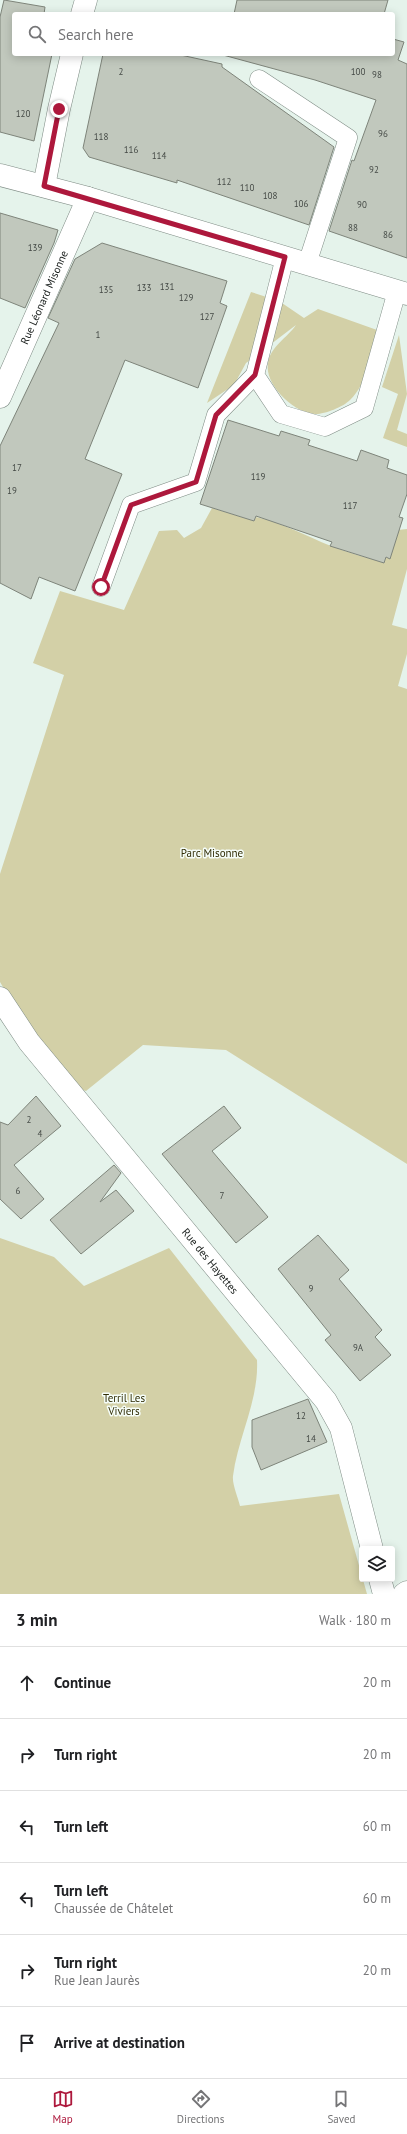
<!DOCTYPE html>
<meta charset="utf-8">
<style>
:root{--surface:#fff;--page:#f2f2f2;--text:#202124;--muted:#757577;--line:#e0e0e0;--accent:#ad183c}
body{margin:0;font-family:"PT Sans",sans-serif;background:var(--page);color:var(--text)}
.controls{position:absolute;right:12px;bottom:12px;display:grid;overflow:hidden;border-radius:4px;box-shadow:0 2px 10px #0003}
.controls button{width:36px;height:36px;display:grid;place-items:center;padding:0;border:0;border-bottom:1px solid var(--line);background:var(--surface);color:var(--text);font:20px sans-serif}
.stop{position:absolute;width:12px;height:12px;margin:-9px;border:3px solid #ad183c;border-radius:50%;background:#fff}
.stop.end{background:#ad183c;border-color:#fff;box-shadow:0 1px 4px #0008}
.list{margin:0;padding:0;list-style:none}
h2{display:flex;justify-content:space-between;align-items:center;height:52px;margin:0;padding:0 16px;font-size:17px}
h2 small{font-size:13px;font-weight:400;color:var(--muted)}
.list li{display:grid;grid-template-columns:26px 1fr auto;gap:12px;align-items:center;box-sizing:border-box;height:72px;padding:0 16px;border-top:1px solid var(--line)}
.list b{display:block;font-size:15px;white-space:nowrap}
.list p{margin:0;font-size:13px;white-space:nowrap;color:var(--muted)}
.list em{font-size:13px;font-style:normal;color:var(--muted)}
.icon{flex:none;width:22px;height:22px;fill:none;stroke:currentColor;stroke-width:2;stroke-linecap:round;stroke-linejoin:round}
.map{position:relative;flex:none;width:407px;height:1594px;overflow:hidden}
.search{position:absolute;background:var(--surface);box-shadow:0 2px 10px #0003;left:12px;right:12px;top:12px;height:44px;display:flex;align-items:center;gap:10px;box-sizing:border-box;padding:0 14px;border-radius:4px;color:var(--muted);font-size:15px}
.sheet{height:484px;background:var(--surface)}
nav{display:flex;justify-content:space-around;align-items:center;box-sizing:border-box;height:56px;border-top:1px solid var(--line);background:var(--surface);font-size:11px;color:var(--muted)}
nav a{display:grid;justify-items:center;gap:2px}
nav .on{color:var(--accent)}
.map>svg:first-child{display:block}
.green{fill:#d3d0a7}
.building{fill:#c1c8bd;stroke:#7e847a}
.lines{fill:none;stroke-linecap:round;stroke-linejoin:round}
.service-casing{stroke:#7f8c85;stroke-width:19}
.minor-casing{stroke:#7f8c85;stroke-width:23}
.primary-casing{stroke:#7f8c85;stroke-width:23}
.service{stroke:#fff;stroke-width:18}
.minor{stroke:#fff;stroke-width:22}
.primary{stroke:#fff;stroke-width:22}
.route{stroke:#ad183c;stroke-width:5}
.labels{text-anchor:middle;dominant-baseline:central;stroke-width:3;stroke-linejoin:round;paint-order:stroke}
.number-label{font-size:9px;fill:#444945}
.street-label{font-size:11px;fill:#1a1f1d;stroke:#f6fefa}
.park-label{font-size:11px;fill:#312d05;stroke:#f6fefa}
</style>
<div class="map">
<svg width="407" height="1594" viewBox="0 0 407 1594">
<rect width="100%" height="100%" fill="#e5f3eb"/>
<g class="green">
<path d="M251 292 279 301 304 318 318 309 377 330C371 353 368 383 350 400 343 407 325 414 316 414 295 414 264 385 268 363 270 347 288 337 296 325L246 363 234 385 207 403Z"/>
<path d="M399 335 407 394 397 430 407 434V447L383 438 398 394 382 387Z"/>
<path d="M212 508 254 521 256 517C283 523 306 536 331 546 348 553 366 557 384 563L386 558H390L398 530 407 529V569L392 625 407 629V654L398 686 407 689V1164L226 1050 143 1045 86 1091 76 1088 25 1024 0 982V874L64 675 33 663 60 591 124 610 159 531 177 530 184 538 201 528Z"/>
<path d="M0 1238 54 1257 84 1286 169 1248 257 1360C259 1400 238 1437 233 1476 232 1484 238 1497 240 1506L339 1494 367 1594H0Z"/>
</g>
<g class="building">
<path d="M4 0 45 7 44 14H14V54H52L34 141 0 132V17Z"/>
<path d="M237 0H388L384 14H234Z"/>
<path d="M393 39 404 42 398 60 407 64V258L329 231 352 160 354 161 376 100 315 80 223 55 393 54Z"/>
<path d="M103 54H176L222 64V67L334 147 309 225 177 180V183L89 157 83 148Z"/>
<path d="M0 213 58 230 54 243 25 308 0 298Z"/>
<path d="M102 243 227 281 220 303 227 306 198 388 125 360 85 459 122 474 75 591 39 577 31 599 0 583V446L59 323 48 318 75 259Z"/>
<path d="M228 420 279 436 281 431 310 440 308 445 357 461 361 450 389 460 387 468 407 475V494L399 517 403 518 390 559 386 557 384 563 330 546 332 542 256 516 254 521 200 504Z"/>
<path d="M36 1096 61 1126 14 1165 44 1199 21 1219 0 1199V1122L8 1125Z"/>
<path d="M224 1106 241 1128 212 1151 268 1217 236 1243 162 1154Z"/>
<path d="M114 1165 121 1173 100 1202 116 1190 134 1211 81 1254 50 1220Z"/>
<path d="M318 1235 349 1270 339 1279 382 1330 375 1337 391 1355 360 1381 325 1340 331 1335 278 1269Z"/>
<path d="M308 1399 327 1442 261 1470 252 1447V1420Z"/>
</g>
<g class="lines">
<defs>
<g id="service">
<path d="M259 79 348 138 307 264"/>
<path d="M285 257 255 375 281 414 325 427 364 408 397 291"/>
<path d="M101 587 131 505 196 482 216 415 255 375"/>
</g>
<g id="minor">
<path d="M82 14 86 0"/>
<path d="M44 186 59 109 72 54"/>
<path id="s1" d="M0 397 88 198"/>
<path id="s2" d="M0 998 29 1042 326 1401 341 1428 372 1549"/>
<path d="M380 1579 384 1594"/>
<path d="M404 1594 407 1592"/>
</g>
<path id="primary" d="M0 175 88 198 407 294"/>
</defs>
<use href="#service" class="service-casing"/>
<use href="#minor" class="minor-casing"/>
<use href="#primary" class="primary-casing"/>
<use href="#service" class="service"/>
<use href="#minor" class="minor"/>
<use href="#primary" class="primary"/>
</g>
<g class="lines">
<path class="route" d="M59 109 44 186 285 257 255 375 216 415 196 482 131 505 101 587"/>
</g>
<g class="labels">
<g class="number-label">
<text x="121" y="71">2</text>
<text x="358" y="71">100</text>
<text x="377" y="74">98</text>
<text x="23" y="113">120</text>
<text x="383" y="133">96</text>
<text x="101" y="136">118</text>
<text x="131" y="149">116</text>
<text x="159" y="155">114</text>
<text x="374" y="169">92</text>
<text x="224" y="181">112</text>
<text x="247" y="187">110</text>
<text x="270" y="195">108</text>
<text x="301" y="203">106</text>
<text x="362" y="204">90</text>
<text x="353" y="227">88</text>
<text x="388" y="234">86</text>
<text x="35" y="247">139</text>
<text x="167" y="286">131</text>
<text x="144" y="287">133</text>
<text x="106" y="289">135</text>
<text x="186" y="297">129</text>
<text x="207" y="316">127</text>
<text x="98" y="334">1</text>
<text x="17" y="467">17</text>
<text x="258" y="476">119</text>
<text x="12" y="490">19</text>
<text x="350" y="505">117</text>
<text x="29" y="1119">2</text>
<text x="40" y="1133">4</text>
<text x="18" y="1190">6</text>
<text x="222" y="1195">7</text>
<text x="311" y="1288">9</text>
<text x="358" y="1347">9A</text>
<text x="301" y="1415">12</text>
<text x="311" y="1438">14</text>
</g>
<g class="street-label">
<text stroke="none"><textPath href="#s1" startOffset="109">Rue Léonard Misonne</textPath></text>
<text stroke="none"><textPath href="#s2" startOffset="337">Rue des Hayettes</textPath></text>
</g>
<g class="park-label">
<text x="212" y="853">Parc Misonne</text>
<text x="124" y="1398">Terril Les<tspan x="124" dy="13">Viviers</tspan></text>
</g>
</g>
</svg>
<div class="controls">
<button><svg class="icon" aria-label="layers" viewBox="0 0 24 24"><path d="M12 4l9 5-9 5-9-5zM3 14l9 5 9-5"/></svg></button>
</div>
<div class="stop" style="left:101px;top:587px"></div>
<div class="stop end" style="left:59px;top:109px"></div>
<div class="search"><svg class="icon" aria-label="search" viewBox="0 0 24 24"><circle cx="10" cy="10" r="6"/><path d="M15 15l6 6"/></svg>Search here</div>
</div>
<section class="sheet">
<h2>3 min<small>Walk · 180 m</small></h2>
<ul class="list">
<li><svg class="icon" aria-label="ahead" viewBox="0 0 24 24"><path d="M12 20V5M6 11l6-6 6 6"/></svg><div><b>Continue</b></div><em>20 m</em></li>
<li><svg class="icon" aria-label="right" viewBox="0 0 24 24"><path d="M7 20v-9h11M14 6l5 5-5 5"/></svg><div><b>Turn right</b></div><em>20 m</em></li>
<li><svg class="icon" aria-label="left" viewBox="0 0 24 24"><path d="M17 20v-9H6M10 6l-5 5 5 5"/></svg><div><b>Turn left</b></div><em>60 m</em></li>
<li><svg class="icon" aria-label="left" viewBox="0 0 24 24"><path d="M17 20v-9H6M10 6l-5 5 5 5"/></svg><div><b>Turn left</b><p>Chaussée de Châtelet</p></div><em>60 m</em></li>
<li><svg class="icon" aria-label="right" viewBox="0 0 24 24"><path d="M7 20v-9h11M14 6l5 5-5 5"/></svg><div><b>Turn right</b><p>Rue Jean Jaurès</p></div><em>20 m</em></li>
<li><svg class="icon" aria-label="arrive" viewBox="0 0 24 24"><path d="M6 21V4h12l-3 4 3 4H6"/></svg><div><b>Arrive at destination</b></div></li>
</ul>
</section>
<nav>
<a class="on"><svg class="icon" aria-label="map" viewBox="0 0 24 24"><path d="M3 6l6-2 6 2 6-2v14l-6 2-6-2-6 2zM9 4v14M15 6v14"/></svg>Map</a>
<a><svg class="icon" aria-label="directions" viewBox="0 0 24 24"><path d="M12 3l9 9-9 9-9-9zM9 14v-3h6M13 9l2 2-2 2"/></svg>Directions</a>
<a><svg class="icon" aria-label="saved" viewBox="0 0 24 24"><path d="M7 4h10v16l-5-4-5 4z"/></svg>Saved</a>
</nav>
